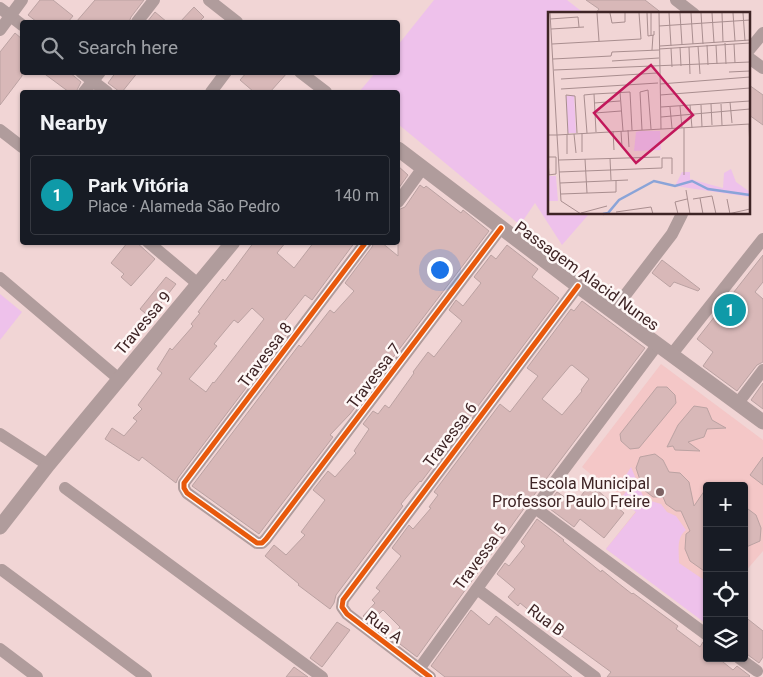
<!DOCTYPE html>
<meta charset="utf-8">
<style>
:root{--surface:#171b24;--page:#20242c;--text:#f1f3f6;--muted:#9ea1a6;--line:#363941;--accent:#7d6263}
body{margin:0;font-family:Roboto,sans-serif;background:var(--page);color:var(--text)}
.controls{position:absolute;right:15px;bottom:15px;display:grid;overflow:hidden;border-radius:5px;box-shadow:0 1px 4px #0004}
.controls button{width:45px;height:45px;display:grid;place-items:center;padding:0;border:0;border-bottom:1px solid var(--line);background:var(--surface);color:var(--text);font:25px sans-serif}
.you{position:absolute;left:439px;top:269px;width:18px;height:18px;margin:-12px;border:4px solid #fff;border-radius:50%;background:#1a73e8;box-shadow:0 0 0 8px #1a73e833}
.badge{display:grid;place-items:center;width:32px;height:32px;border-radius:50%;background:var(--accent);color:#fff;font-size:16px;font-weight:700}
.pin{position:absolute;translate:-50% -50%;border:2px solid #fff;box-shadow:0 1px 5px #0006}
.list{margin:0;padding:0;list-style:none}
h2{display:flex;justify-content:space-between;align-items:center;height:65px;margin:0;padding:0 20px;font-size:21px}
h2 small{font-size:16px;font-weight:400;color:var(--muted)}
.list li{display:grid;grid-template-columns:32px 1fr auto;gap:15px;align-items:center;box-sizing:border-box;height:80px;margin:0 10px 10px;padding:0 10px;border:1px solid var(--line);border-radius:5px}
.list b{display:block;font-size:19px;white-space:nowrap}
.list p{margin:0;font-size:16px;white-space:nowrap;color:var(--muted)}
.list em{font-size:16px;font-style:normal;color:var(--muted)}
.icon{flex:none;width:28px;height:28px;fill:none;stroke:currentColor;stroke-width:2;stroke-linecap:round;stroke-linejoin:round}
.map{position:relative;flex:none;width:763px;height:677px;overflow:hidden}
.search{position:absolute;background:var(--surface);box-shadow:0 1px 4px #0004;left:20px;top:20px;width:380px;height:55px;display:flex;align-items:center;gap:12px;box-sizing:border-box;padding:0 18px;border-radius:5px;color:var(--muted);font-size:19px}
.panel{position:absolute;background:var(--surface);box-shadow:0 1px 4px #0004;left:20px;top:90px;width:380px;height:155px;border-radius:5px}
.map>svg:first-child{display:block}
.built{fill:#f4c7c7}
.green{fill:#eec1eb}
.building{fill:#d8b8b8;stroke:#bba2a2;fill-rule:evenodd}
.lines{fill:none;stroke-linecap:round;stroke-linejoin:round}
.minor{stroke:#b09c9c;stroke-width:12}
.tertiary{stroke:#b09c9c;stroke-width:15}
.cycleway-casing{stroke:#fef7f6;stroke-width:8}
.cycleway{stroke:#e8590c;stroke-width:5}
.poi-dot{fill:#7d6263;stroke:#fef7f6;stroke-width:2}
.labels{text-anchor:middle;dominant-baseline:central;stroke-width:5;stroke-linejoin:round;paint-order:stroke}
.street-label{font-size:16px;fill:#3e2425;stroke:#fef7f6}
.poi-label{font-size:16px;fill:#3e2425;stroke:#fef7f6;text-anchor:end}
.inset-river{fill:none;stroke:#8aa4d8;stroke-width:2.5}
.inset-road{fill:none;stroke:#a98e8f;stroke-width:1}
.view{fill:#c2185b;fill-opacity:0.15;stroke:#c2185b;stroke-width:2.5}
.inset-edge{fill:none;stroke:#3e2425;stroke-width:2.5}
</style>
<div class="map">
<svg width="763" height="677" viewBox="0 0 763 677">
<rect width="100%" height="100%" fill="#f1d5d5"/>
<path class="built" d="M661 364 763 440V551L744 573V486H707V621L606 549 636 511 582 467Z"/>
<g class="green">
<path d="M434 0H567L585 14H549V214H589L562 245 535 203 520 225 398 124V92H359L375 73 398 72V45Z"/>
<path d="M0 294 22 312 0 340Z"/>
<path d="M631 467 643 496 651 501 661 504 667 512 676 516 686 530C676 538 679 551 679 563L707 582V621L705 623 606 549 636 512 620 499 631 486 623 480Z"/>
</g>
<g class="building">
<path d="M40 0H53L73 16 68 22H37L28 15Z"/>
<path d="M95 0H144L131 17 129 22H76Z"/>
<path d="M586 0H645L663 14H595L599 9Z"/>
<path d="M194 7 204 17 199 22H180Z"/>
<path d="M155 12 167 22H147Z"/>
<path d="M15 33 22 39V76L0 105V52Z"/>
<path d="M42 72H69L81 82 76 92H69Z"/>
<path d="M116 72H138L122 92H120L108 83Z"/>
<path d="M247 72H288L270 92H254L240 80Z"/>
<path d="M749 85 763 95V125L749 115Z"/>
<path d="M398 166 408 175 398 189Z"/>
<path d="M420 185 424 188 426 186 461 213 463 210 489 231 350 414 330 435 333 437 259 534 192 486 299 345 301 347 330 310 334 313 354 291 345 283 372 247 374 242H381L398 256V210L405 207Z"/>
<path d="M128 242H136L155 259 131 286 121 277 124 274 111 263Z"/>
<path d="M254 242H286L277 253 294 268 314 242H355L312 300 305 295 278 329 286 335 178 478 176 483 142 457 139 461 105 439 112 428 124 436 137 421 133 418 142 409 138 405 162 373 157 369 170 348 172 350 193 326 191 324 200 313 198 312 223 279 225 281ZM252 308 264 319 214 383 213 382 206 392 189 379 217 346 214 344 234 320 238 323Z"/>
<path d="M507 245 538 269 532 277 559 298 421 482 420 481 401 504 403 506 336 595 334 603 330 609 298 585 299 584 265 556 274 545 286 555 305 535 301 532 325 500 313 490 328 471 335 477 356 453 354 451 369 429 363 424 373 411 378 414 385 405 389 408 414 373 413 372 428 352 434 357 462 321 449 310 456 300 463 306 481 283 474 277 491 255 496 259Z"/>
<path d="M763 255V282L755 292 763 299V362L757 365 737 391 703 366 713 352 697 339Z"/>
<path d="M662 260 700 289 698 291 674 282 670 287 652 273Z"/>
<path d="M166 277 176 284 150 317 140 309Z"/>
<path d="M582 301 645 348 528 503 417 657 392 638 400 627 383 610 371 622 363 616 375 603 372 600 380 591 376 588 401 556 392 548 409 525 413 529 431 508 429 507 438 495 434 492 500 404 510 412 538 376 527 368 571 309 574 311ZM572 365 589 379 581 390 582 391 562 415 542 399 570 366Z"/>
<path d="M763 383V409L751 400Z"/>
<path d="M657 387H667L675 395 676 403 639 448 630 449 621 441 620 434Z"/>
<path d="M694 406 707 408 712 420 726 428 707 429 704 437 688 442 700 451 675 450 673 446 667 447 678 425Z"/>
<path d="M655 454 663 460 669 472 680 473 689 482 694 506 707 487V573L690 561 685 549 686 534 690 531 681 511H676L666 504 663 497H653L644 490 640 480 636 468 640 457Z"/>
<path d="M763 457V485L750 475Z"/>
<path d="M590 484 624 513 604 538 580 519 574 527 546 506 557 492 575 504Z"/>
<path d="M744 506 756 515 761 528 760 541 744 548Z"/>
<path d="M537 519 564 540 563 541 601 572 602 570 613 579 632 594 633 593 678 626 676 629 700 647 703 642 707 643V658H718L733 670 737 666 750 676 749 677H607L611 672 552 629 520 603 518 606 508 597 515 589 497 574 505 563 509 566 525 546 521 542Z"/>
<path d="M471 610 489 625 496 616 572 677H445L431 666Z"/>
<path d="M744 616 763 631V657L759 663 744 652Z"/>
<path d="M337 622 350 630 322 667 310 658Z"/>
<path d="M294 667 308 677H286Z"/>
</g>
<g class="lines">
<g class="minor">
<path d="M209 0 237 22"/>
<path d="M676 0 694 14"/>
<path d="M0 8 22 25"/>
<path d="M137 22 154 0"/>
<path d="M0 30 22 0"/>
<path d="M749 50 763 33"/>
<path d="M749 58 763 68"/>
<path d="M81 72 107 92"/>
<path d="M300 72 326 92"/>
<path d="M84 92 100 72"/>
<path d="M211 92 226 72"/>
<path d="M0 130 22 147"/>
<path d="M398 202 422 169"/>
<path d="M148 242 198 284"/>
<path d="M366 242 184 483V488L187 493 257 543H262L266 539 501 228"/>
<path d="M0 278 119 379"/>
<path d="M613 311 672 234 682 214"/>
<path d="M672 354 763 239"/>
<path d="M738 403 763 370"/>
<path d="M0 434 48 465"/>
<path d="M65 488 322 677"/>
<path d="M535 508 707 635"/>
<path d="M2 570 146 677"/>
<path d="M477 589 595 677"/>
<path d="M0 649 37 677"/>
<path d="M739 658 757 671"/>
<path d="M419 669 535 508 658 344"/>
<path d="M430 677 347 614 342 607 343 600 578 286"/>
</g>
<g class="tertiary">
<path d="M398 149 578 286 763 422"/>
<path d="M0 527 48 465 233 242"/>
</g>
<defs>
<g id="cycleway">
<path d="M366 242 184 483V488L187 493 257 543H262L266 539 501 228"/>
<path d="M430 677 347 614 342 607 343 600 578 286"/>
</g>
</defs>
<use href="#cycleway" class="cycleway-casing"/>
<use href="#cycleway" class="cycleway"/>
</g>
<circle class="poi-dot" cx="660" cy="492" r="5"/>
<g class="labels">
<g class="street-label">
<text transform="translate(587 276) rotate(36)">Passagem Alacid Nunes</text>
<text transform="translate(143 323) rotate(-50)">Travessa 9</text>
<text transform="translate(265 355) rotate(-53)">Travessa 8</text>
<text transform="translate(374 376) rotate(-53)">Travessa 7</text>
<text transform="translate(450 435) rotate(-53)">Travessa 6</text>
<text transform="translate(480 557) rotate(-54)">Travessa 5</text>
<text transform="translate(546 620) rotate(37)">Rua B</text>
<text transform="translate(384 627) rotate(37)">Rua A</text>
</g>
<g class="poi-label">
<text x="650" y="483">Escola Municipal<tspan x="650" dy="18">Professor Paulo Freire</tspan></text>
</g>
</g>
<g transform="translate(548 12)">
<rect width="202" height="202" fill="#f1d5d5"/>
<path d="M26 83 28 121H20L18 84ZM92 119H112L113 138 86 139 88 120ZM183 157 188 170 202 180V185L127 174 134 160H142V167L175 176 176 161ZM0 164H8L10 189H0Z" fill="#eec1eb"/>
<path class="inset-river" d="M55 202 60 201 71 188 106 169 127 174 144 169 160 177 202 183"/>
<path class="inset-road" d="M2 1 9 123 202 112M49 1 51 29M62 1 64 11 77 10V1M99 1 100 24 106 23V19M111 1 113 117M121 1 123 34M132 1 134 33M143 1 145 32M153 1 155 32M164 1 166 31M174 1 175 30M185 1 187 29M195 1 197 29M2 7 30 5 31 15M111 14 202 8M3 17 36 15M103 23V1M177 31 178 52M4 32 93 27 91 1M186 32 187 51M159 33 160 53M168 33 169 52M112 34 202 28M150 34 152 62M132 35 133 54M141 35 142 62M123 36 124 55M111 37 202 31M104 38 105 23M63 44 64 40 111 38M5 47 63 44M64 49 111 46M6 58 202 50M181 60 202 59M13 67 109 61M112 72 202 65M13 77 110 71M72 80 75 119M46 82 48 120M112 83 202 76M182 90 184 111M46 91 72 89M163 92 164 113M173 92 174 113M142 93 144 116M153 93 154 115M132 94 134 116M113 95 202 89M122 95 124 116M47 101 73 99M113 105 202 97M201 112 202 139M80 118 81 135M94 118 92 80 100 78 103 117M65 119 66 138M73 119 74 135M34 121V140M39 121 36 83 46 82 82 80 84 118M19 122V142M20 122 18 83 27 84 29 121M26 122 28 141M0 123H9L13 189 33 202M0 145H8V162L0 163M62 146 63 168M37 147 39 181M0 148 1 163M11 148 112 145M11 160 114 156V146H124V162M136 163V116M12 171 80 168M138 178 142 202M13 182 68 180V168M152 186 155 202M145 187 164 184 168 202M179 187 182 202M68 200 103 195 105 202M33 201 59 194M130 202 127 190 139 187M180 202 202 197"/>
<path class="view" d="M103 53 145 103 88 151 46 101Z"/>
<rect width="202" height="202" class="inset-edge"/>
</g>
</svg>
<div class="controls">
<button>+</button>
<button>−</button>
<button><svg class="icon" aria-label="locate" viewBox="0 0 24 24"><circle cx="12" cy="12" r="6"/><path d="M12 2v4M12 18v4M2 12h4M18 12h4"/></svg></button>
<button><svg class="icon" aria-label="layers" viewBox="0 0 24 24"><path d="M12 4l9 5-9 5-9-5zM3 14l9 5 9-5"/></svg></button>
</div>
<div class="you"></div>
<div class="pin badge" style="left:730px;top:310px;background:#0f9aa8">1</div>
<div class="search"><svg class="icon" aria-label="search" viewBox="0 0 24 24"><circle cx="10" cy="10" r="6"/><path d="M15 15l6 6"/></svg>Search here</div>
<section class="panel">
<h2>Nearby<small></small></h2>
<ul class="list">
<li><span class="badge" style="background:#0f9aa8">1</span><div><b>Park Vitória</b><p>Place · Alameda São Pedro</p></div><em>140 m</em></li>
</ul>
</section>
</div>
